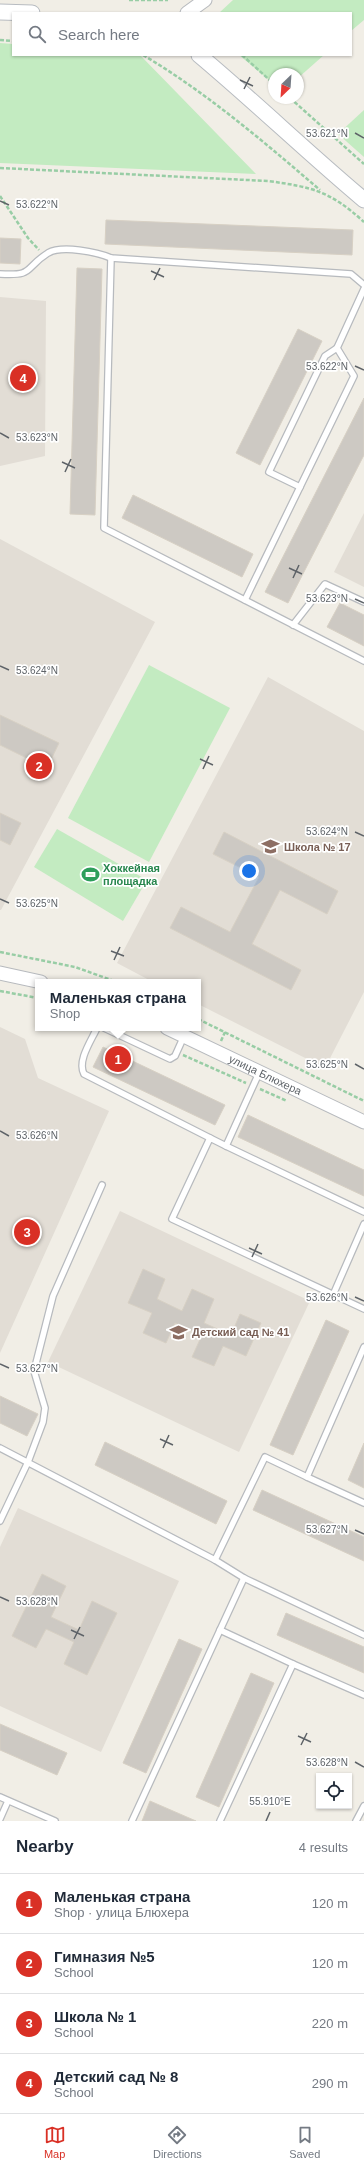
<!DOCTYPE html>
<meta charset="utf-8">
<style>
:root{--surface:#fff;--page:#f2f2f3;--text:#1f2937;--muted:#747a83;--line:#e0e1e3;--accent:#d93025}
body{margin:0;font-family:Arial,sans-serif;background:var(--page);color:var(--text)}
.controls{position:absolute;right:12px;bottom:12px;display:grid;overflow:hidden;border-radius:0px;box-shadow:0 1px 3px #0004}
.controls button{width:36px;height:36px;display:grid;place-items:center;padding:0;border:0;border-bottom:1px solid var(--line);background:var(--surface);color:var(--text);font:20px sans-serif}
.compass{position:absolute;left:268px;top:68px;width:36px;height:36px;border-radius:50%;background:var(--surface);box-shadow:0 1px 3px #0004;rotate:205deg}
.you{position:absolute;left:249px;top:871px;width:14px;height:14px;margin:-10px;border:3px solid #fff;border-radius:50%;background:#1a73e8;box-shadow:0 0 0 6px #1a73e833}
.badge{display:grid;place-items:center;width:26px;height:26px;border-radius:50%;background:var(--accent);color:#fff;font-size:13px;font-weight:700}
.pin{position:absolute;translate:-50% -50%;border:2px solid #fff;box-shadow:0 1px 4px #0006}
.popup{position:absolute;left:35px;top:979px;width:166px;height:52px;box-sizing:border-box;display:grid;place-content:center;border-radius:0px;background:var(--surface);filter:drop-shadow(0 1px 3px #0005);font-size:13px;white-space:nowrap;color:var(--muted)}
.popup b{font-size:15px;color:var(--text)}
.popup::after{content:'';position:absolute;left:50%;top:100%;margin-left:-8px;border:8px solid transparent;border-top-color:var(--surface)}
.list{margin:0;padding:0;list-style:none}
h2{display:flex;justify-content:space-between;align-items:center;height:52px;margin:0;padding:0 16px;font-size:17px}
h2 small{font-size:13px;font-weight:400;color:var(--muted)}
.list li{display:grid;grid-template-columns:26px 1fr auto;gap:12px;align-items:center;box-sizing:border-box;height:60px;padding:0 16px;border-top:1px solid var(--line)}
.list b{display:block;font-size:15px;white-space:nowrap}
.list p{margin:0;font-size:13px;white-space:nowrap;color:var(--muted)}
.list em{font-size:13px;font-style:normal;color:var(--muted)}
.icon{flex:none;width:22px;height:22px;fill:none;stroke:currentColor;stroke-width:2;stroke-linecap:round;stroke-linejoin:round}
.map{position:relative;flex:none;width:364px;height:1821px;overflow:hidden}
.search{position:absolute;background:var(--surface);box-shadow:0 1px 3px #0004;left:12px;right:12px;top:12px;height:44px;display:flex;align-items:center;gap:10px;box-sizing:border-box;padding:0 14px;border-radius:0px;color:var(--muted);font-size:15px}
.sheet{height:292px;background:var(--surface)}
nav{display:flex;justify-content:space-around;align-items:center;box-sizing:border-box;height:56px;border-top:1px solid var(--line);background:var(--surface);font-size:11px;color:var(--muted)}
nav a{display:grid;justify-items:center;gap:2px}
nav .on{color:var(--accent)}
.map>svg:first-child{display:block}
.education{fill:#e2ddd5}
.green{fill:#c3ebc1}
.building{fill:#cdc9c3;stroke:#d7d0c4}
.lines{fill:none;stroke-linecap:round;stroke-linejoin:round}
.service-casing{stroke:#b7babe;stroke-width:8}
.tertiary-casing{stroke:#b7babe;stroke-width:15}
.secondary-casing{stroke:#b8bcc1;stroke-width:17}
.path{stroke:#98cda5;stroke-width:2.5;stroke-dasharray:4 2;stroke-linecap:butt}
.service{stroke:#fff;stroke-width:5.5}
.tertiary{stroke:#fff;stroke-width:13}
.secondary{stroke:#fff;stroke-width:15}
.ticks{fill:none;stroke:#5e6368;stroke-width:1.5}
.labels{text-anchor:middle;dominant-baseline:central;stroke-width:3.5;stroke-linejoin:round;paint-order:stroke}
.education-label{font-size:11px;font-weight:bold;fill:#785e54;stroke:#fff;text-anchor:start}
.leisure-label{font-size:11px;font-weight:bold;fill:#27864d;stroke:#fff;text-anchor:start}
.street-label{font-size:11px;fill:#5e6368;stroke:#fff}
.ticks-label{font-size:10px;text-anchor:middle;fill:#5e6368;stroke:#fff;stroke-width:3.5;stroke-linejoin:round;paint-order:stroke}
</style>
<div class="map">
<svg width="364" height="1821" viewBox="0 0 364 1821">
<rect width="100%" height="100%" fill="#f1eee6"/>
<g class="education">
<path d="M0 297 46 301 45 456 0 466Z"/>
<path d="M364 513V587L334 572Z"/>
<path d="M0 539 155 622 1 910H0Z"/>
<path d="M268 677 364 731V992L325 1068 198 1004V982H153L117 963Z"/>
<path d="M0 1027 25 1039 38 1078 109 1111 0 1353Z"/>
<path d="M120 1211 310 1301 239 1452 48 1362Z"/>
<path d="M18 1508 179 1581 101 1752 0 1706V1547Z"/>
</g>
<g class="green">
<path d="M233 0H364V20L351 31V13H219Z"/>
<path d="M0 43 13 44V55H140L256 174 0 163Z"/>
<path d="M239 55H324L298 78V74H274V84Z"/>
<path d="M364 110V157L338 134Z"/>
<path d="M149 665 230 708 149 862 68 818Z"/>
<path d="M57 829 147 880 123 921 34 867Z"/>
</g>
<g class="building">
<path d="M106 220 353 230 352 255 105 244Z"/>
<path d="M0 238 21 239 20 264 0 263Z"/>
<path d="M77 268 102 269 95 515 70 514Z"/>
<path d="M298 329 322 341 260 465 236 453Z"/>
<path d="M364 398V455L288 603 265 592Z"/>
<path d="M133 495 253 554 242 577 122 518Z"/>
<path d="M340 603 364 615V646L327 627Z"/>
<path d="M0 715 59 743 47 768 0 745Z"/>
<path d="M0 813 21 823 10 845 0 840Z"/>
<path d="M224 832 338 891 327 914 280 890 252 944 301 970 291 990 170 928 181 907 230 932 259 877 213 854Z"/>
<path d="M103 1047 225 1105 215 1125 93 1067Z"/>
<path d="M248 1115 364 1170V1196L238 1137Z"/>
<path d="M143 1269 165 1279 157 1299 182 1311 192 1289 214 1299 204 1323 231 1335 240 1314 261 1323 246 1356 223 1346 214 1366 192 1357 202 1335 175 1323 166 1343 143 1333 152 1313 128 1303Z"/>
<path d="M326 1320 349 1331 293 1455 270 1445Z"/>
<path d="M0 1396 38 1414 27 1436 0 1423Z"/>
<path d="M105 1442 227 1501 216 1524 95 1465Z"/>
<path d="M364 1443V1488L348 1480Z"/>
<path d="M262 1490 364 1537V1561L253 1510Z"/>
<path d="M42 1574 66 1586 51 1617 79 1630 92 1601 117 1613 87 1675 64 1664 74 1642 46 1629 36 1648 12 1636Z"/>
<path d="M286 1613 364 1647V1673L277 1635Z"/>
<path d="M179 1639 202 1649 146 1773 123 1763Z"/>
<path d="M251 1673 274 1683 219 1807 196 1797Z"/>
<path d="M0 1724 67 1753 57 1775 0 1750Z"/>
<path d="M150 1801 196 1821H142Z"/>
</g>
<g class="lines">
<defs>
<g id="service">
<path d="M111 258 104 528 364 661"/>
<path d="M0 274C35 276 23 269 48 253 62 245 97 252 111 258L351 274 364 285"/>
<path d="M300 487 269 472 325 356 337 348"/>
<path d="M245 600 354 376 337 348 364 289"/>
<path d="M293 625 325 584 364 602"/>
<path d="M97 1028C91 1041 77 1061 84 1074L210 1138"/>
<path d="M104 1028 170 1059 175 1056 184 1036"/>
<path d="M259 1073 226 1146 210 1138 172 1219 364 1309"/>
<path d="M226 1146 364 1212"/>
<path d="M333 1295 364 1224"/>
<path d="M364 1347 307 1477 364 1503"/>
<path d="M0 1448 215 1560 244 1578 364 1635"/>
<path d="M0 1521 28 1462 43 1422 45 1408 34 1371 53 1296 102 1185"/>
<path d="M215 1560 265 1457 307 1477"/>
<path d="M220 1630 293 1664"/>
<path d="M0 1797 55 1821"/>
<path d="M0 1819 8 1801"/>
<path d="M132 1821 244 1578"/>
<path d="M220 1821 293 1664 364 1695"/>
<path d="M356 1821 364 1806"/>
</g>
<g id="tertiary">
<path d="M187 13 205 0"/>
<path d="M0 973 41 982"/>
<path id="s1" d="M167 1028 364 1122"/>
</g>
<g id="secondary">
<path d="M0 12 32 13"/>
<path d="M199 55C255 102 308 153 364 200"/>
</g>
</defs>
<use href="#service" class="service-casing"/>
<use href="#tertiary" class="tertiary-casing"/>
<use href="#secondary" class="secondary-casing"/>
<g class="path">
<path d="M129 0H168"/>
<path d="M0 40 13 41"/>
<path d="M143 55C207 93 264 142 320 190"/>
<path d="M242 55 274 84"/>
<path d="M290 98 364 164"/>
<path d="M0 168 268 181C312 187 330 191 364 222"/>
<path d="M0 196 28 238 39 250"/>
<path d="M0 952 75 967 117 982"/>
<path d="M0 991 38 998"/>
<path d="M198 1019 364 1101"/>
<path d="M221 1041 225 1032"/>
<path d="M183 1055 246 1083"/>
<path d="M260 1089 287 1101"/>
</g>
<use href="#service" class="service"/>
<use href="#tertiary" class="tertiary"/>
<use href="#secondary" class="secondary"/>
</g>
<path class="ticks" d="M240 80 253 86M244 89 250 77M355 133 364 138M0 201 9 205M151 271 164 277M154 280 160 268M355 366 364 370M0 433 9 438M62 462 75 468M65 472 71 459M289 568 302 574M293 578 299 565M355 599 364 603M0 666 9 670M200 759 213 765M203 769 209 756M355 832 364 836M0 899 9 903M111 951 124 956M114 960 120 947M355 1064 364 1069M0 1131 9 1136M249 1248 262 1254M252 1257 258 1244M355 1297 364 1301M0 1364 9 1368M160 1439 173 1445M163 1448 169 1435M355 1530 364 1534M0 1597 9 1601M71 1630 84 1636M74 1639 80 1627M298 1736 311 1742M301 1745 307 1733M355 1762 364 1767M266 1821 270 1812"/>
<defs>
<symbol id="school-bare" viewBox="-9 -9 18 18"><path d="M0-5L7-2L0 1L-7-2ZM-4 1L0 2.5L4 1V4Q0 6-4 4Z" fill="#8d6e63" stroke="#fff" stroke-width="2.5" paint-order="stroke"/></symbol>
<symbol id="stadium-bare" viewBox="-9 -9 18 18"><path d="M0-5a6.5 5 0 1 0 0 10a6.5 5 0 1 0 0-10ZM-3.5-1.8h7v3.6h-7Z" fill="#2e9e5b" stroke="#fff" stroke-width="2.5" paint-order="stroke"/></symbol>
</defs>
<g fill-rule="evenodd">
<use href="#school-bare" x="258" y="834" width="25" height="25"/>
<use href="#stadium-bare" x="78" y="862" width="25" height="25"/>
<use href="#school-bare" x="166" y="1320" width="25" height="25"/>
</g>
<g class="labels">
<g class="education-label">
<text x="284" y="847">Школа № 17</text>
<text x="192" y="1332">Детский сад № 41</text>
</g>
<g class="leisure-label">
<text x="103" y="868">Хоккейная<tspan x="103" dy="13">площадка</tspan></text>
</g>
<g class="street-label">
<text stroke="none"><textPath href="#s1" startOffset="109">улица Блюхера</textPath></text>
</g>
</g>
<g class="ticks-label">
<text x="327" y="137">53.621°N</text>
<text x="37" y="208">53.622°N</text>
<text x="327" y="370">53.622°N</text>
<text x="37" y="441">53.623°N</text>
<text x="327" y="602">53.623°N</text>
<text x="37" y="674">53.624°N</text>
<text x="327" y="835">53.624°N</text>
<text x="37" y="907">53.625°N</text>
<text x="327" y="1068">53.625°N</text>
<text x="37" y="1139">53.626°N</text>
<text x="327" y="1301">53.626°N</text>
<text x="37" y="1372">53.627°N</text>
<text x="327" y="1533">53.627°N</text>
<text x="37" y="1605">53.628°N</text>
<text x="327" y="1766">53.628°N</text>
<text x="270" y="1805">55.910°E</text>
</g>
</svg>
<div class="controls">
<button><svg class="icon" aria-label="locate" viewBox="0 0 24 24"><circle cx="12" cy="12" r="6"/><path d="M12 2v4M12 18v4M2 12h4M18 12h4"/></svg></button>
</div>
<svg class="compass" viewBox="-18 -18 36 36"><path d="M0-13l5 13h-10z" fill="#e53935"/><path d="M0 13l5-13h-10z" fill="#747a83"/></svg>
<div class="you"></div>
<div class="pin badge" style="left:118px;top:1059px">1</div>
<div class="popup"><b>Маленькая страна</b>Shop</div>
<div class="pin badge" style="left:39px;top:766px">2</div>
<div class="pin badge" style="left:27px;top:1232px">3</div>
<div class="pin badge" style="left:23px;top:378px">4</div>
<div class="search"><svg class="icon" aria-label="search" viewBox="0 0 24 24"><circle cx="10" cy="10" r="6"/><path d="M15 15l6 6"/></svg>Search here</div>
</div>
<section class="sheet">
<h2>Nearby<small>4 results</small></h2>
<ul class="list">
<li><span class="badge">1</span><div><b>Маленькая страна</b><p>Shop · улица Блюхера</p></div><em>120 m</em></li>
<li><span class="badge">2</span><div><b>Гимназия №5</b><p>School</p></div><em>120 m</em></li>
<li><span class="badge">3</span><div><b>Школа № 1</b><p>School</p></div><em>220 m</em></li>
<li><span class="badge">4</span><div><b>Детский сад № 8</b><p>School</p></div><em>290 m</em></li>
</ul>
</section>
<nav>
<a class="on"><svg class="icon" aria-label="map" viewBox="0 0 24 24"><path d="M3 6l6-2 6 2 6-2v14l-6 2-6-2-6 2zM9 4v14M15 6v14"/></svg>Map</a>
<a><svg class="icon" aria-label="directions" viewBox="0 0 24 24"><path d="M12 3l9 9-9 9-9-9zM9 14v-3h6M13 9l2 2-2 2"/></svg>Directions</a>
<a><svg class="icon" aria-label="saved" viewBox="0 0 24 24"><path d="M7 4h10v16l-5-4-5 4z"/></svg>Saved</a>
</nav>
